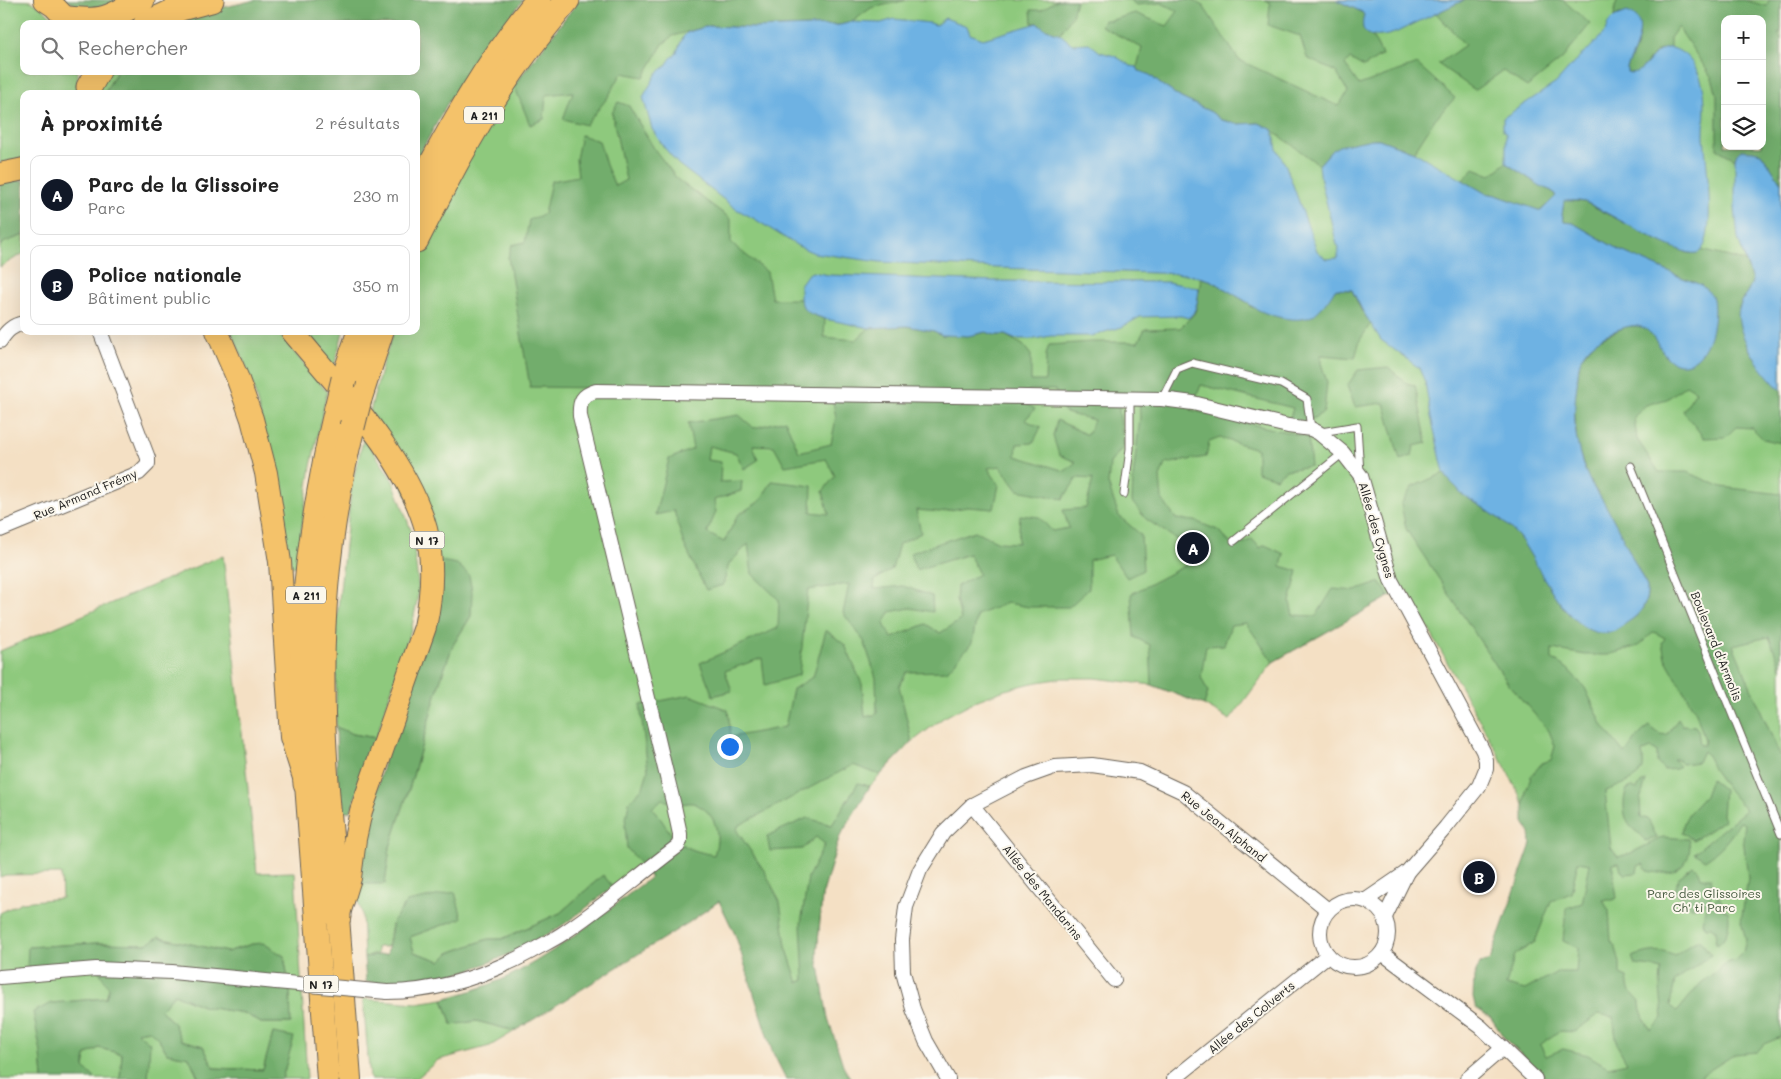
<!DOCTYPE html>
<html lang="fr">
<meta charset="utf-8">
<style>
:root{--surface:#fff;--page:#f6f6f6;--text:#222;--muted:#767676;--line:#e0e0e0;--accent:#111827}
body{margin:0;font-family:Mali,sans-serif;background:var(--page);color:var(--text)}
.controls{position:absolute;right:15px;top:15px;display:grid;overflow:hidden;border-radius:10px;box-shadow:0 5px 20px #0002}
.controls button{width:45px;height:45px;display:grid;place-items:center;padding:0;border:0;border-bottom:1px solid var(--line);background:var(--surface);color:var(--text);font:25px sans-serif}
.you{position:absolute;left:729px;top:746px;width:18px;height:18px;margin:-12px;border:4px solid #fff;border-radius:50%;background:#1a73e8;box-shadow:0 0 0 8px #1a73e833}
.badge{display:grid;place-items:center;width:32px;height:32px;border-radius:50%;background:var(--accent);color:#fff;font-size:16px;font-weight:700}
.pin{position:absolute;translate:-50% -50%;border:2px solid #fff;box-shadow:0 1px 5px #0006}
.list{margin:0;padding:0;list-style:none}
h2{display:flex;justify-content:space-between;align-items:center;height:65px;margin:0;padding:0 20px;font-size:21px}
h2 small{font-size:16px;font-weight:400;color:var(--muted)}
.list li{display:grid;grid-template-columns:32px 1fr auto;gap:15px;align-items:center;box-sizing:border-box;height:80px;margin:0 10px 10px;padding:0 10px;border:1px solid var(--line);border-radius:10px}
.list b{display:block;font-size:19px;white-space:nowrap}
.list p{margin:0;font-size:16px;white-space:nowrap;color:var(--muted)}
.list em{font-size:16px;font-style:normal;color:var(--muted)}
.icon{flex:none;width:28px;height:28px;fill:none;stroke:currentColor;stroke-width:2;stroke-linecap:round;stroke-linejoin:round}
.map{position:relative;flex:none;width:1781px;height:1079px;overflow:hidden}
.search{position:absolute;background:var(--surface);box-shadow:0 5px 20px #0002;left:20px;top:20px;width:400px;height:55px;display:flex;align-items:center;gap:12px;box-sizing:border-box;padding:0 18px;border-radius:10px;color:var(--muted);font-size:19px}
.panel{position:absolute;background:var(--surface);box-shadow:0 5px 20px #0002;left:20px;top:90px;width:400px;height:245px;border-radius:10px}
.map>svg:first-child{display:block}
.green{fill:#8ec97d;stroke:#55724c;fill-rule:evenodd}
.forest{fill:#72ad6c;stroke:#476444;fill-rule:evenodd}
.water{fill:#6eb2e3;stroke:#456780}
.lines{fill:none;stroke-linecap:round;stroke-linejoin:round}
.service-casing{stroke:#686157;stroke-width:9}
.minor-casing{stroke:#686157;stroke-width:16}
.trunk-casing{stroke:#686157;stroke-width:24}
.motorway-casing{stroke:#686157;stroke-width:27}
.service{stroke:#fff;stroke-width:7}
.minor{stroke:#fff;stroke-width:14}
.trunk{stroke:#f4c26a;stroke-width:22}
.motorway{stroke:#f4c26a;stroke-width:25}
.minor-bridge-casing{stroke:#686157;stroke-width:16;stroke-linecap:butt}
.motorway-bridge-casing{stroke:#686157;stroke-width:27;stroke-linecap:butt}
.minor-bridge{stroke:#fff;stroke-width:14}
.motorway-bridge{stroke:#f4c26a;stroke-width:25}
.labels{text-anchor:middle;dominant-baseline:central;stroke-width:4;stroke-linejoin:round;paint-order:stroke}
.shield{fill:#fbf7ec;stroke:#5f5e5a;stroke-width:1}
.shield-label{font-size:11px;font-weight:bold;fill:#1c1c1c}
.street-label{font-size:12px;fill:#1c1c1c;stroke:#fbf7ec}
.park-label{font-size:12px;fill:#44593e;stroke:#fbf7ec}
</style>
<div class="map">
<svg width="1781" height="1079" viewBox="0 0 1781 1079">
<rect width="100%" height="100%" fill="#fbf7ec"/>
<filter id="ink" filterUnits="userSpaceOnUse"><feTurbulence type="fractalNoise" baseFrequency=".02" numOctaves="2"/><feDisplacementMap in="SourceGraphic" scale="10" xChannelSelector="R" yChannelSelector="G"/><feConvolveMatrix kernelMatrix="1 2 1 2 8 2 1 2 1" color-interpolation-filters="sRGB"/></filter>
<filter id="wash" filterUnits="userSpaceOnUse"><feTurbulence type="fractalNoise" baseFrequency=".0096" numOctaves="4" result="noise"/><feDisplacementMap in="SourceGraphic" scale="20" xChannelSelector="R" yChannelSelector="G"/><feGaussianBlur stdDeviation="1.12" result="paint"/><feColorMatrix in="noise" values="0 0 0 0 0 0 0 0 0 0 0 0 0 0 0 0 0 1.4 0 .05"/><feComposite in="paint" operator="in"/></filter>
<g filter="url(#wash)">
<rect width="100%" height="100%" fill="#f4e0c4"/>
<g class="green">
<path d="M0 0 31 1 45 10 59 24H24V71H78L77 94H24V158L0 163Z"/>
<path d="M579 0H1781V1079H1546L1505 1039 1491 1018 1536 829 1507 770 1407 590 1389 597 1273 662 1230 720 1204 705 1152 685 1095 678H1063L1032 683 1005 690 975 701 943 718 912 742 870 786 839 838 822 896 817 954 804 980 798 983 735 934 719 901 688 923 641 866 613 887 602 876 560 913 502 939H488L449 953 441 961 414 952 410 937 462 918 393 921 387 947H377V954L364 957 362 913 358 901V884L385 883 390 847 410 786 440 681 453 645 471 616 435 560 370 412 382 366 394 331H416V265L419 258 467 160 514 85ZM1725 19H1762V146H1725Z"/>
<path d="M105 71H117L104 94H97Z"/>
<path d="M24 235V253L0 267V246L5 242Z"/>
<path d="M231 331H277L327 392 311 466 296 566 291 567 279 492 252 381Z"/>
<path d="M298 331H342L343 332 333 370Z"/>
<path d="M364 437 393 481 412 533 419 591 412 626 376 738 353 734 336 727V626L352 483Z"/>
<path d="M223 555 257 873 295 872 307 1079H282L292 1042 273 1033 263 1070 214 1068 203 1046 181 1040 174 1024 161 1010 174 994 205 1007 244 1013 261 1023H290V991L284 956 252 944 227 952 159 937 146 944 97 943 28 947 95 963 109 988 106 998 52 1003 41 1053 43 1079H0V913L22 902 62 898 61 874 6 875 0 877V651Z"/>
<path d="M363 999 417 1003 443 999 452 1025 476 1021 515 1031 490 1046 438 1060 416 1079H370Z"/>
<path d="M150 1030 159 1039 167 1053 189 1057 199 1079H148L147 1065 136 1032Z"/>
<path d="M99 1048 122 1054 120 1079H96L84 1069 86 1055Z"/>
</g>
<g class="forest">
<path d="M65 0H119C95 10 88 12 65 0Z"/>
<path d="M255 0H523L447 104 416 161V94H104L117 71H416V24H167L177 18Z"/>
<path d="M579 0H908L871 8 852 22 840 25 755 28 709 26 673 36 663 44 644 77 622 73 608 97 586 125 563 119 573 92 546 95 544 119 530 125 514 85Z"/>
<path d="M1057 0H1076L1072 16 1060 34 1043 28 1038 23H1032L1031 10H1041Z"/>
<path d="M1130 0H1192L1203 6 1239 60 1338 106 1348 92 1336 72 1307 58 1300 36 1268 25 1270 3 1265 0H1336L1362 12 1364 15 1363 27 1368 35 1373 37 1382 55 1364 67 1350 59 1345 65 1359 85 1417 64 1455 98 1435 119 1414 152 1379 139H1372L1332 150 1319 165 1272 130 1259 123 1239 124 1221 120 1211 112 1181 98 1159 83 1150 75 1139 71 1137 67 1142 48 1101 26 1104 20H1112L1135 13 1167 26 1178 11 1161 3 1136 5Z"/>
<path d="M1464 0H1563L1590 24 1562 59 1527 87 1503 71 1475 90 1438 64 1465 45 1436 13Z"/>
<path d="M1618 0H1744L1767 6 1769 0H1781V30L1778 35 1781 38V183L1761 153 1736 155 1735 159 1717 149V94L1712 78 1678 27 1670 38V49C1666 49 1662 49 1658 51 1647 57 1643 78 1627 72V68C1634 51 1648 29 1632 14H1619L1614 17 1615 7ZM1725 19H1762V146H1725Z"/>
<path d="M618 102 629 106 655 150 678 180 731 219V243L767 272 772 299H800C806 312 813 315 825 319L824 337 856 340 869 328 879 326H907L934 331 942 335 977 334 986 332 995 335H1005L1023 345 1031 355V381H1045L1046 355 1049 345 1091 342H1138L1145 329 1180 328 1194 314 1196 309 1201 278 1210 280 1247 302 1251 307 1311 316 1319 309 1335 289 1352 290 1361 310 1371 323 1360 340 1355 358 1321 355V363L1327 382 1324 412 1303 424 1289 421 1293 408 1201 385 1191 410 1308 437 1311 466 1286 470 1276 478 1257 472V449L1220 438 1209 442 1206 457 1165 464 1160 477 1162 499 1176 519 1195 521 1220 531 1234 548 1252 539 1260 548 1265 545 1284 554 1281 566 1298 571 1290 602 1293 615 1316 616 1333 589 1355 591 1381 582 1389 597 1273 662 1246 623 1231 625 1224 645 1206 646 1201 677 1208 692 1204 705 1152 685 1150 645 1134 637 1131 594 1192 562 1176 539 1146 519 1132 502 1133 478 1140 417 1139 396 1120 395 1119 412 1124 446 1110 463 1108 484 1119 516 1141 535 1143 570 1127 578 1111 555 1089 560V589L1069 607H1029L1007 603 977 615 972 643 947 671 907 672 899 686 912 742 880 775 853 765 738 826 737 831 765 872 780 902 786 946 798 983 804 980 801 924 808 877 825 844 816 837 802 849 770 851 767 836 807 818 832 825 858 783 870 786 839 838 822 896 817 954 828 1018 844 1068 851 1079H786L772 1051 735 934 719 901 688 923 515 1031 476 1021 452 1025 443 999C468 992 496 984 519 971 566 945 608 910 651 877L627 848 625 825 629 802 643 787 648 771 640 705 690 695 728 710 731 737 785 727 793 689 813 677 826 630 845 645 862 684 865 717 877 714 876 678 864 641 843 613 849 584 808 590 799 675 765 685 762 658 725 671 732 691 713 696 700 663 778 628 779 600 752 574 748 544 729 564 723 585 706 590 683 542 674 511 655 515 669 459 693 449 688 423 739 415 754 428 785 420 799 452 831 444 836 418 831 391 530 387 508 257 512 245 525 242 529 220 544 214 551 181 578 176 576 159 581 135 599 141 606 165 615 186 626 180 612 113ZM1029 390H1055L1065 413 1094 420 1087 435 1057 420 1053 436 1059 455 1076 462 1065 471 1016 456 1017 444 1033 443 1041 427 1025 420 1035 409 1027 404ZM753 445 774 446 785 466 826 459 835 476 823 491 829 514 811 512 812 486 772 481 760 501 738 515 724 542 707 533 716 512 714 500 741 491 742 481 720 482 721 462 707 460 709 446 736 453 744 469 758 460ZM1000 466 1018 490 1063 499 1077 478 1093 479 1086 508 1063 510 1069 528 1052 531 1039 517 1020 515 1018 543 999 542 975 531 910 553 916 570 969 554 979 574 957 586 956 600 961 620 940 633 926 624 892 638 884 624 890 612 910 608 933 612 932 596 903 586 874 589 875 580 892 569 899 544 921 533 916 510 939 512 967 507 994 509 999 485 988 468ZM662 799C667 801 672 804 677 804 682 805 688 802 693 803 717 812 721 834 714 855 699 852 683 849 673 836 665 827 661 817 652 808Z"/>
<path d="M1506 163 1542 187 1552 191 1556 197 1540 211 1496 195 1485 193 1462 181 1474 168 1491 175Z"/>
<path d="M24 180V235L5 242 0 246V182Z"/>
<path d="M1564 200 1585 202 1657 240 1688 253H1696L1701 250 1745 261 1752 280 1751 286 1739 307 1746 344 1753 356 1781 390V443L1763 439 1752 428 1736 427 1726 437 1704 438 1683 411 1696 391 1686 385 1667 399 1646 405 1634 417 1637 439 1659 472H1687L1722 487 1781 494V668L1769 637 1733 645 1781 758V1037L1764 1044 1757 1052 1735 1054 1696 1079H1548L1505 1039 1491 1018 1476 1008 1473 998 1474 977 1480 963 1490 960 1531 844 1530 833 1524 822V804L1526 791 1531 776 1542 763 1551 760 1555 746 1549 731 1509 685 1406 529 1401 504 1412 487 1444 473C1449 480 1457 484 1460 493 1480 506 1502 518 1518 536 1538 560 1560 621 1592 630 1599 633 1620 624 1628 621 1642 616 1648 601 1647 587L1606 506 1588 478 1577 445 1574 405 1580 359 1595 341 1627 326H1637L1645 328 1653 334 1666 357 1686 364C1700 357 1704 353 1708 338 1709 332 1713 325 1713 319 1714 311 1704 293 1701 285L1678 276 1621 251 1573 223 1564 222 1562 215ZM1654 632 1665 638 1662 643 1665 658 1696 713 1705 740 1704 745H1700L1698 730 1695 726 1682 725 1678 719 1667 735 1660 734 1649 726 1639 735 1625 754 1603 726 1585 688 1568 669 1552 659V649L1585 655H1608L1638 646ZM1651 748 1657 751V763L1664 770 1676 769 1680 766 1673 759H1678L1682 764 1698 762 1703 751C1709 756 1711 765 1715 772 1724 786 1735 798 1746 810L1694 853 1705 860C1721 850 1730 838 1740 822L1745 824 1743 838 1748 878 1741 921 1746 940 1743 952 1735 960 1725 964 1700 984 1677 1012 1670 1005 1675 981 1711 955 1700 940C1688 943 1686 950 1674 956 1660 948 1647 952 1632 957L1635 965 1652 967 1661 970 1660 988 1663 1018 1651 1030C1646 1022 1640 1012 1640 1002L1629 990 1627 978 1620 975V963L1616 948 1611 941 1609 911 1603 900H1612L1617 898 1613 872V864L1619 863 1621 871 1625 874 1637 873 1638 866 1643 864 1647 871C1653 872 1661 874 1668 873 1684 870 1694 854 1688 839L1663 837 1631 853 1618 857 1611 848 1605 791C1615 788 1640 779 1643 768 1644 764 1643 757 1642 752ZM1578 862 1590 864 1582 903 1566 908 1563 941 1578 948 1576 972H1557L1525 990 1506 985 1515 955 1535 942 1551 901 1571 893ZM1598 1014 1613 1017 1617 1045 1627 1063 1608 1067 1588 1055 1563 1049 1546 1056 1540 1045 1559 1031 1575 1032Z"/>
<path d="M1388 367 1406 383 1415 385 1427 443 1414 446 1412 456 1400 460 1384 403 1355 407 1347 386 1358 370Z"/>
<path d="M435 560 457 564 469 575 472 592 471 616 453 645 440 681 410 786 390 847 385 884H358L361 852Z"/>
<path d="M336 727 353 734 376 738 351 811 341 812 337 777Z"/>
<path d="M1711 779 1724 790 1722 815 1724 820 1707 832 1693 840 1682 832 1684 822 1689 813 1705 796Z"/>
<path d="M1646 781 1640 800 1641 817 1648 819 1657 838 1645 841C1642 833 1636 833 1631 827 1623 818 1622 800 1627 789L1632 787 1637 789 1640 784Z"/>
<path d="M1693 866C1699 869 1700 872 1701 878H1711C1715 895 1710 907 1691 907 1687 899 1681 898 1675 892L1678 878Z"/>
<path d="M603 875 613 887C594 901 575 918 555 930 498 963 433 990 366 982L364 957 387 954 393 921 407 902 455 892 462 918 410 937 414 952 441 961 449 953 488 939H502L560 913Z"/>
<path d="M1719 897 1723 904 1722 908 1728 911C1731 922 1727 941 1715 945L1716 931 1711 927H1706L1702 922 1706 906Z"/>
<path d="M159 937 227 952 252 944 263 943 284 956 290 991 291 1023H261L244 1013 205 1007 174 994 161 1010 174 1024 181 1040 203 1046 214 1068 263 1070 273 1033 294 1037 282 1079H199L189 1057 167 1053 159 1039 149 1030 137 1032 150 1043 148 1079H120L122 1054 99 1048 86 1055 84 1068 96 1079H43L41 1053 33 1012 52 1003 106 998 109 988 94 963 27 969 28 947 97 943 146 944Z"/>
</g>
<g class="water">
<path d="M1336 0H1464L1401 30C1393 35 1366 42 1363 28 1362 24 1363 19 1364 15L1362 12Z"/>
<path d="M1627 12C1652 19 1633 53 1627 68V72C1648 80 1654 34 1681 52 1691 58 1699 72 1702 83 1707 99 1704 119 1704 136 1705 154 1719 246 1697 253 1681 258 1606 211 1587 203 1581 200 1571 201 1564 201L1562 215 1564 222 1573 223 1621 251 1678 276 1701 285 1712 295C1718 315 1710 361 1684 364 1656 367 1660 317 1626 327 1609 332 1588 342 1581 359 1578 366 1578 377 1577 385 1572 416 1575 448 1588 477 1592 487 1600 496 1606 506 1621 532 1633 560 1647 587 1648 603 1641 614 1628 622 1623 625 1618 630 1612 632 1569 644 1539 562 1518 536 1502 518 1480 506 1460 493L1458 489 1448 479 1444 473 1431 417 1425 382 1419 368 1381 340 1362 310 1352 290 1335 289C1330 298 1321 310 1312 316 1297 325 1258 314 1247 302L1210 280 1186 274 997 268 880 262 814 253 798 246 753 218 736 209 678 164 663 146 652 129 643 97 657 73 665 67 671 58 676 54 683 37 688 32 709 26 755 28 840 25 852 22 881 23 894 19 930 23 936 25 945 18 967 26 970 34 983 39 1038 23 1044 28 1060 34 1072 44 1089 43 1100 52 1115 56 1131 66 1137 67 1139 71 1150 75 1159 83 1181 98 1211 112 1221 120 1239 124 1259 123 1273 130 1277 149 1286 166 1317 251 1326 259 1338 258V249L1321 181 1319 165 1332 150 1339 146 1372 139H1379L1414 152 1485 193 1496 195 1541 211 1556 196 1552 191 1542 187 1506 163V134L1503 130V118L1556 83 1580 56 1586 52 1605 32 1608 23 1614 17Z"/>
<path d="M1741 150 1753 151 1761 153 1781 183V390C1764 376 1733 331 1739 309 1742 298 1751 291 1752 280L1738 239 1735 209V159L1736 155Z"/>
<path d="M812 272 829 275 997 281 1167 282 1199 288C1198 298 1197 313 1188 318L1181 316 1140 317 1122 327 1091 336H1051L1035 339H1014L1005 335H995L986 332 968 336 942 335 934 331 907 326 869 328 825 319 811 314 804 309 800 299V285L807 275Z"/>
</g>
</g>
<g filter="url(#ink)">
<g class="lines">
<defs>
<g id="service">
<path d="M1162 399 1177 369 1192 363 1281 384 1307 399 1311 429"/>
<path d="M1321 432 1357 426 1360 473"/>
<path d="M1631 466 1781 834"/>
<path d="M1124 494 1130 449V398"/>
<path d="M1234 541 1343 453"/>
</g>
<g id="minor">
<path d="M0 341C6 332 12 325 24 323"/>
<path d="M0 530 139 473 148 464V458L100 331"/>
<path d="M972 805 1114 980"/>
<circle cx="1354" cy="933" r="34"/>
<path d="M1366 900 1407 872 1385 917"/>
<path d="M1382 953 1481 1027 1535 1079"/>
<path d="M0 977 96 969 172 972 276 982"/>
<path d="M387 992C439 992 486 976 532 951 542 945 553 940 562 934 602 908 639 875 678 846L680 841V834L674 806 580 416C579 401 582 395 596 391L1162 399 1193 403 1288 426 1311 429 1319 433 1343 453 1361 476 1391 580 1483 751 1486 760V769L1479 786 1446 827 1407 872"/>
<path d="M948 1079 926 1041 913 1009 903 972 902 940 906 907 920 870 943 833 972 805 1026 777 1054 767 1092 765 1140 772 1183 792 1328 910"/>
<path d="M1174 1079 1328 955"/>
<path d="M1467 1079 1503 1048"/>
</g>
<g id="trunk">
<path d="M45 0 54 6 71 24"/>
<path d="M0 174 24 169"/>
<path d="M217 331 237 377 252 419 266 473 280 562 291 737 306 784 328 1079"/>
<path d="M292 331C339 388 407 458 426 529 434 561 432 595 425 627L361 811 355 839 350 878 338 917 350 1079"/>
</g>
<g id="motorway">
<path d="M67 19C104 23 110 18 142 0"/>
<path d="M146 24 181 8 211 0"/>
<path d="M89 87 98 71"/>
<path d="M416 194C451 126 489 60 538 0"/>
<path d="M416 240C442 189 468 137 500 89 520 58 543 29 567 0"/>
<path d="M344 379 360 331"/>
<path d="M359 399 381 331"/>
<path d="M306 784C303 729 301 673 304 617 309 546 321 477 337 408"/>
<path d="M338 917C331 839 322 761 322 682 321 597 332 510 352 427"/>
</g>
</defs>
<use href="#service" class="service-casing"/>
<use href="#minor" class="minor-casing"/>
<use href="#trunk" class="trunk-casing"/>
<use href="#motorway" class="motorway-casing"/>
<use href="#service" class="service"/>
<use href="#minor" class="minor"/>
<use href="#trunk" class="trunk"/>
<use href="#motorway" class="motorway"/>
<defs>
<path id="minor-bridge" d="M276 982 387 992"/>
<g id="motorway-bridge">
<path d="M337 408 344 379"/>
<path d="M352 427 359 399"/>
</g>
</defs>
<use href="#minor-bridge" class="minor-bridge-casing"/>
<use href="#motorway-bridge" class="motorway-bridge-casing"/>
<use href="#minor-bridge" class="minor-bridge"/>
<use href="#motorway-bridge" class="motorway-bridge"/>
</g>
</g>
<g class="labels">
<g class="shield">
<rect x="464" y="106.5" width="40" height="17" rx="4"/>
<rect x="409.5" y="531.5" width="35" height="17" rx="4"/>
<rect x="286" y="586.5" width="40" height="17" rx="4"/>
<rect x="303.5" y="975.5" width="35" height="17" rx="4"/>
</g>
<g class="shield-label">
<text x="484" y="115">A 211</text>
<text x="427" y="540">N 17</text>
<text x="306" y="595">A 211</text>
<text x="321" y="984">N 17</text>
</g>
<g class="street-label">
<text transform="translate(85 494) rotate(-23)">Rue Armand Frémy</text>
<text transform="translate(1377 530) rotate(74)">Allée des Cygnes</text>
<text transform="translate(1717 646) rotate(68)">Boulevard d'Armolis</text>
<text transform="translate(1224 826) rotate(39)">Rue Jean Alphand</text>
<text transform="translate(1043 892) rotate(51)">Allée des Mandarins</text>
<text transform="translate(1251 1017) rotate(-39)">Allée des Colverts</text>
</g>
<g class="park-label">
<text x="1704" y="893">Parc des Glissoires<tspan x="1704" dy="14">Ch' ti Parc</tspan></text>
</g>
</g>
</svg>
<div class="controls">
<button>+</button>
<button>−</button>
<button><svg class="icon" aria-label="layers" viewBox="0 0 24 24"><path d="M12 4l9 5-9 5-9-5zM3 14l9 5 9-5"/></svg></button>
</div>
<div class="you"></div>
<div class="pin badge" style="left:1193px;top:548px">A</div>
<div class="pin badge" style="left:1479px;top:877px">B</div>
<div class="search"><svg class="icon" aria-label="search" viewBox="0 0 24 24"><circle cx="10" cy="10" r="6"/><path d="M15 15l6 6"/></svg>Rechercher</div>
<section class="panel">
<h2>À proximité<small>2 résultats</small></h2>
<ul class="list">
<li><span class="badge">A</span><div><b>Parc de la Glissoire</b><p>Parc</p></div><em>230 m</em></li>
<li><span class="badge">B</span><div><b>Police nationale</b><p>Bâtiment public</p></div><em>350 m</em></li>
</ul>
</section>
</div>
